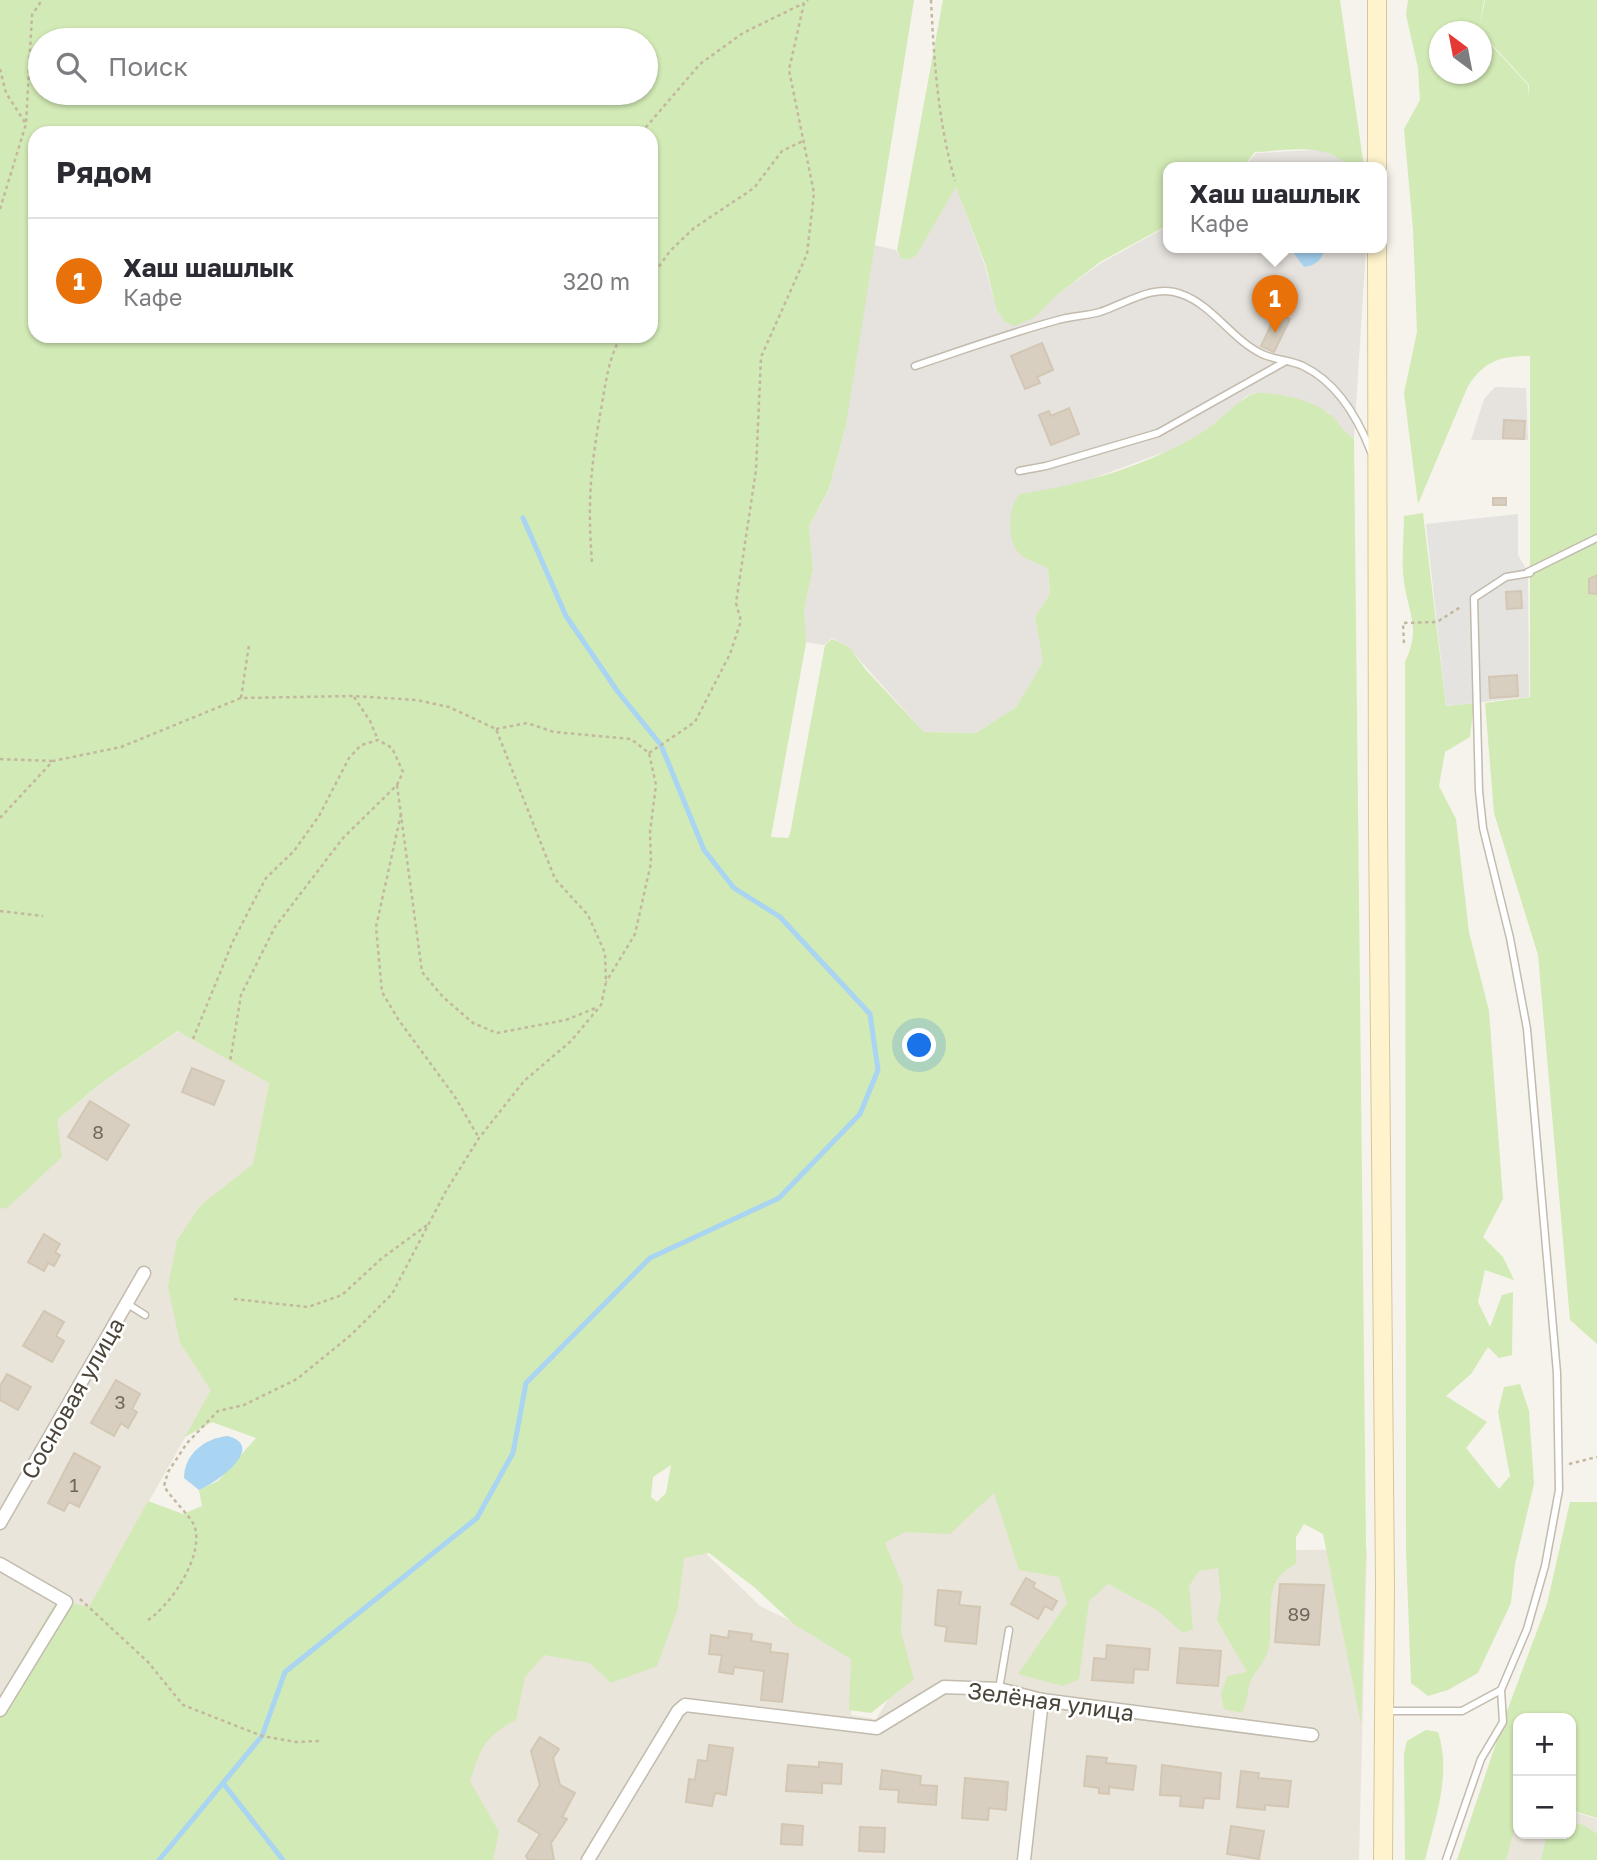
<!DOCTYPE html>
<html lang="ru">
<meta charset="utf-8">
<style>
:root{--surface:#fff;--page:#f2f2f3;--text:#2b2b33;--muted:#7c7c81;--line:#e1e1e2;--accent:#1a73e8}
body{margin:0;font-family:"Golos Text",sans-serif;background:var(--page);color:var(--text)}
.controls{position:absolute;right:21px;bottom:21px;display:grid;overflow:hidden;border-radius:14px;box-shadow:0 2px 5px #0004}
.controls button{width:63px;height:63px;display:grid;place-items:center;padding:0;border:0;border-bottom:2px solid var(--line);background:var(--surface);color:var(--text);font:35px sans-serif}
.compass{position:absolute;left:1429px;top:21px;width:63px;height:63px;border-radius:50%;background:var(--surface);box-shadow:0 2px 5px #0004;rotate:328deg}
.you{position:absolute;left:920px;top:1046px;width:24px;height:24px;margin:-18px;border:5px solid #fff;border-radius:50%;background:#1a73e8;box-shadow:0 0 0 10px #1a73e833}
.badge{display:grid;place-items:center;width:46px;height:46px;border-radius:50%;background:var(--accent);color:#fff;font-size:23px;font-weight:700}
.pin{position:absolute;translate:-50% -58px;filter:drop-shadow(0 2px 4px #0008)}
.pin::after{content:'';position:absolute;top:37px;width:24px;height:21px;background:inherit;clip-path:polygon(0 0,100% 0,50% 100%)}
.popup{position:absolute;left:1163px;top:162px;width:224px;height:91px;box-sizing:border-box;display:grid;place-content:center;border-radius:14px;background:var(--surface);filter:drop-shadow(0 2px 5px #0005);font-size:23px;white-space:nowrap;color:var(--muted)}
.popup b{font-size:26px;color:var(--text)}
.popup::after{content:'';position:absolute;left:50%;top:100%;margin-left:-14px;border:14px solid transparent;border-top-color:var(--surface)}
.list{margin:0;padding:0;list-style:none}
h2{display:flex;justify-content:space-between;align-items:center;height:91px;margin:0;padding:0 28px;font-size:30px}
h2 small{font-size:23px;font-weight:400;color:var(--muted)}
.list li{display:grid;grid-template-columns:46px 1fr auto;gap:21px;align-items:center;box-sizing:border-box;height:126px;padding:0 28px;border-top:2px solid var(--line)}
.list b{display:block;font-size:26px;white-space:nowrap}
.list p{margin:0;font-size:23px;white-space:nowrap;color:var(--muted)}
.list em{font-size:23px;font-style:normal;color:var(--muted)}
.icon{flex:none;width:38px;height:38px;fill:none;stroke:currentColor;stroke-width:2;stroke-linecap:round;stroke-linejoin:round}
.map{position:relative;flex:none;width:1597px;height:1860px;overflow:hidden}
.search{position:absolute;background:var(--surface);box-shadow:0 2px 5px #0004;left:28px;top:28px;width:630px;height:77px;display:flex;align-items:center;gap:18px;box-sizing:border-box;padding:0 24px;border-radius:38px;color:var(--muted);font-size:26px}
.panel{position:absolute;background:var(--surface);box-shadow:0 2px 5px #0004;left:28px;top:126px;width:630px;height:217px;border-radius:21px}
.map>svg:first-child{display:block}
.residential{fill:#eae5da}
.industrial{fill:#e6e2dd}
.green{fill:#d2eab5;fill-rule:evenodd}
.parking{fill:#e5e3e0}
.water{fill:#a9d4f2}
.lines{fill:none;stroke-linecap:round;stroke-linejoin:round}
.stream{stroke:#a9d4f2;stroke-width:5}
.building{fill:#d8cfc1;stroke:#d3c7b4;stroke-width:2}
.lane-casing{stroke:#c2bbae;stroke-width:9}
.street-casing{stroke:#c2bbae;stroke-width:15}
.secondary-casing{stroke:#d6c79b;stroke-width:20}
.path{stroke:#c4b79f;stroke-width:2.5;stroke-dasharray:3.5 3.5;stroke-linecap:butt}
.lane{stroke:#fff;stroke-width:6}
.street{stroke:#fff;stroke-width:12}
.secondary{stroke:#fff3cd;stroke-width:18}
.labels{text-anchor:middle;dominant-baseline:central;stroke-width:5;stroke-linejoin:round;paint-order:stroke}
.number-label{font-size:19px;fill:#6e675b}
.street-label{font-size:23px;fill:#4b4439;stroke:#fff}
</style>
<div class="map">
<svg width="1597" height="1860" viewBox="0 0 1597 1860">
<rect width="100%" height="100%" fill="#f6f3ec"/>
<g class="residential">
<path d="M179 1031 269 1082 212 1390 89 1607 0 1698V1137L57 1120 101 1083Z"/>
<path d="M993 1485 1029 1554 1367 1549 1359 1860H484L453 1780 504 1694 549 1644 677 1551 694 1542 760 1606 860 1654 851 1715 876 1719 904 1674 878 1542Z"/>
<path d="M1518 1799V1834H1571V1811L1597 1819V1860H1499Z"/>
</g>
<g class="industrial">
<path d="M1320 150 1340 158 1348 167H1244L1256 153Z"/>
<path d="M956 186 985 266 997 311 1005 322 1015 325 1101 263 1168 226V247H1366L1354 439 1341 430 1329 413 1297 400 1254 393 1245 397 1224 419 1181 446 1072 486 1021 494 1019 553 1048 569 1050 594 1035 617 1043 662 1016 707 976 733 924 732 848 647 832 638 824 645 805 642 804 610 813 568 809 526 829 490 846 425 874 245 896 250 901 258 908 260 916 256Z"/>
<path d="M1495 387 1526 388 1528 440H1471L1484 399Z"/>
</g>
<g class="green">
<path d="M0 0H914L846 425 829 489 809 526 813 568 804 610 806 643 771 837 788 838 790 834 825 645 832 639 849 647 866 670 924 732 976 733 1016 707 1043 662 1035 617 1050 594 1048 569C1040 564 1024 559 1018 552 1007 539 1008 505 1020 494 1085 484 1151 465 1206 430 1220 421 1244 394 1257 393 1277 392 1312 400 1328 413 1337 419 1341 430 1354 439L1366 1546 1361 1724 1323 1534 1304 1524 1296 1537V1564C1260 1580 1274 1617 1269 1647 1266 1663 1253 1671 1249 1686 1247 1697 1247 1703 1242 1713L1224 1709 1221 1694 1227 1676 1247 1672 1217 1620 1221 1597 1218 1568 1199 1571 1189 1586 1193 1629 1183 1633 1157 1610 1108 1584 1089 1601 1079 1679 1063 1686 1018 1674 1067 1603 1059 1577 1019 1570 994 1493 950 1534 905 1532 885 1543 903 1586 901 1632 914 1679 871 1713 849 1710 851 1659 795 1625 754 1587 709 1553 684 1558 678 1608 657 1666 611 1683 590 1663 544 1655 525 1677 516 1720C484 1737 481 1748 470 1781L499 1832 493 1860H0V1696L57 1600 89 1607 148 1501 183 1514 202 1506 199 1490 218 1481 256 1438 212 1422 185 1437 211 1390 180 1343 168 1287 177 1240 201 1205 253 1164 269 1083 178 1031 101 1083 57 1120 62 1157 6 1209 0 1207ZM40 40H646V93H40ZM35 133H651V336H35ZM671 1465 666 1493 657 1502 651 1497 653 1477Z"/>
<path d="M943 0H1340L1364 167H1349C1326 141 1286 151 1255 152L1243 167H1168V225L1100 262 1057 295 1035 317 1015 326 1005 322 997 311 986 266 956 187 916 256 908 260 901 258 897 250Z"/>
<path d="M1408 0H1484L1479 31 1440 32V74H1482V35L1528 85 1529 98V85L1479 30 1485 0H1597V1344L1570 1320 1538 955 1494 813 1485 703 1530 697V356C1499 356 1485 361 1468 386L1418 504 1404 393 1417 332 1413 229 1404 129 1420 100 1418 68 1406 15Z"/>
<path d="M1423 513 1446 706 1474 703 1470 737 1445 752 1439 786 1456 819 1469 932 1489 1011 1503 1199 1483 1237 1503 1257 1514 1280 1485 1270 1478 1302 1490 1327 1502 1295 1513 1292 1512 1355 1499 1358 1488 1347 1471 1374 1446 1396 1487 1422 1466 1448 1499 1489 1510 1476 1498 1412 1504 1387 1520 1384 1529 1411 1534 1484 1515 1564 1511 1603 1478 1673 1448 1690 1428 1696 1411 1683 1406 1551 1405 662C1421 628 1409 616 1404 582 1401 561 1404 537 1404 516Z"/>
<path d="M1570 1502H1597V1818L1571 1810V1718H1518V1816L1506 1860H1457L1503 1722 1547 1604Z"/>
<path d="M1426 1730 1438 1732C1452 1775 1435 1818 1425 1860H1405L1404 1753 1407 1741Z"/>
<path d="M1571 1823 1584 1825 1597 1834V1860H1541L1547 1835 1571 1834Z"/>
</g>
<path class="parking" d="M1518 514V555L1528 572 1529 697 1446 706 1426 524Z"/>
<g class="water">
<path d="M1289 247H1325C1322 260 1317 265 1304 267Z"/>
<path d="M228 1436C267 1447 216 1483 199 1490L184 1478C184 1454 205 1438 228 1436Z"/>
</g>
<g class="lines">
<g class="stream">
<path d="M223 1783 283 1860"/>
<path d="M159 1860 262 1736 285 1672 477 1518 513 1453 526 1383 650 1258 779 1198 860 1114 878 1070 870 1014 780 917 734 888 704 850 661 745 618 692 566 616 523 518"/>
</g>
</g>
<g class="building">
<path d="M1277 313 1290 319 1274 352 1261 346Z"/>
<path d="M1042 343 1053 370 1037 377 1040 383 1025 389 1011 356Z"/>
<path d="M1069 408 1079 434 1051 445 1039 415 1049 411 1051 416Z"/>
<path d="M1504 420 1525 421 1524 439 1503 438Z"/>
<rect x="1493" y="498" width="13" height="7"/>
<path d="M1597 575V594L1589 593V579Z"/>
<path d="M1521 591 1522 608 1507 609 1506 592Z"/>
<path d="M1517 675 1518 696 1490 698 1489 677Z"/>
<path d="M192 1068 224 1081 214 1105 182 1092Z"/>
<path d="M90 1101 129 1125 107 1160 68 1137Z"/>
<path d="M44 1234 60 1244 55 1252 60 1255 54 1266 48 1263 44 1271 28 1262Z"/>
<path d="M44 1311 64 1322 56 1336 64 1341 52 1362 23 1346Z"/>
<path d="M7 1374 31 1387 18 1410 0 1400V1386Z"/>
<path d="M116 1380 140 1394 132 1409 137 1412 128 1428 121 1423 114 1436 91 1423Z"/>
<path d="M74 1453 100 1467 79 1507 69 1502 64 1511 48 1503Z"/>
<path d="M1026 1578 1035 1583 1033 1587 1057 1601 1052 1610 1045 1606 1038 1619 1011 1604Z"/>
<path d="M1280 1584 1324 1585 1319 1645 1275 1642Z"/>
<path d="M938 1590 961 1592 959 1605 980 1607 976 1644 945 1641 947 1627 935 1625Z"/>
<path d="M729 1631 752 1634 751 1641 771 1644 770 1652 788 1654 782 1702 761 1700 764 1671 734 1667 733 1674 719 1672 722 1655 709 1654 711 1635 728 1638Z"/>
<path d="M1107 1645 1150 1649 1148 1670 1134 1669 1133 1683 1092 1680 1094 1658 1106 1659Z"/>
<path d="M1180 1648 1221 1651 1218 1686 1177 1683Z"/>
<path d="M540 1737 559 1749 553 1758 560 1785 575 1793 562 1817 567 1819 551 1843 554 1860H528L526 1856 540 1834 518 1821 540 1785 531 1751Z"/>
<path d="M709 1745 733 1748 726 1795 715 1793 712 1806 686 1802 689 1779 695 1780 698 1760 707 1761Z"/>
<path d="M1087 1756 1107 1758 1106 1763 1136 1766 1133 1790 1109 1787V1794L1099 1793V1788L1084 1786Z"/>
<path d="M819 1762 842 1764 841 1784 822 1783V1793L786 1791 788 1765 819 1767Z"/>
<path d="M1162 1765 1221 1773 1219 1799 1204 1798 1203 1808 1180 1806 1181 1796 1160 1795Z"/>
<path d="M882 1770 921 1776 920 1785 937 1786 936 1805 898 1802 899 1790 880 1789Z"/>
<path d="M1241 1771 1259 1773 1258 1778 1291 1781 1288 1807 1265 1805V1810L1237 1807Z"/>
<path d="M965 1778 1008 1782 1006 1810 989 1808 988 1820 962 1818Z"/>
<path d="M782 1824 803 1826 802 1845 781 1844Z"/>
<path d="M1231 1826 1264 1831 1259 1859 1227 1854Z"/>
<path d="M860 1827 885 1828 884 1852 859 1851Z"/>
</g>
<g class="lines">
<defs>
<g id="lane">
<path d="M915 366C963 350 1010 333 1058 320 1071 316 1086 316 1100 312 1125 304 1154 283 1181 294 1213 305 1231 339 1262 354 1275 360 1290 360 1303 366 1338 383 1358 418 1371 452"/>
<path d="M1019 471 1046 466 1158 433 1286 361"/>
<path d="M1528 572 1597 538"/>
<path d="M126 1303 145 1315"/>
<path d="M999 1689 1009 1630"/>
<path d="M1385 1711H1462L1501 1690 1527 1629 1545 1566 1559 1490 1557 1373 1527 1029 1510 938 1483 828 1479 791 1474 598 1506 577 1530 573"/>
<path d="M1446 1860 1481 1759 1503 1722 1501 1690"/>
</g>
<g id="street">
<path d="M0 1523 144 1273"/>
<path d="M0 1564 66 1602 0 1710"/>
<path d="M588 1860 678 1711 685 1705 877 1728 944 1687 999 1689 1042 1700 1312 1735"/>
<path d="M1024 1860 1042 1700"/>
</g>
<g id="secondary">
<path d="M1377 0V167"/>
<path d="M1377 247 1378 824 1385 1584 1383 1860"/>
</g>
</defs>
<use href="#lane" class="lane-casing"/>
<use href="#street" class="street-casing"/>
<use href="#secondary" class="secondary-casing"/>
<g class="path">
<path d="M931 0C934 61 938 122 955 181"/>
<path d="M0 69 6 93 26 124"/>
<path d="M641 133 700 64 743 33 804 3"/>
<path d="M0 209 26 124 32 15 42 0"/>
<path d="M651 278 670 251 694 228 754 188 782 151 803 141"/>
<path d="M592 562C587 501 591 464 602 404 606 380 609 358 621 336"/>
<path d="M1404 643 1403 623 1437 622 1462 606"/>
<path d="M354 697 370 721 378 740"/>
<path d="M241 698 249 645"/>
<path d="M496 729 527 723 554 732 631 739 649 753 656 785 650 832 651 863 635 934 606 982"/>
<path d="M649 753 695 722 730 654 741 621 736 603 756 470 761 357 807 254 814 193 789 70 804 3 808 0"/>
<path d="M0 759 53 761"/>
<path d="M397 785 422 972 443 997 473 1023 497 1033 566 1020 598 1007"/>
<path d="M401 814 376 927 382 992 398 1019 455 1097 479 1138"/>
<path d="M0 818 53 761 121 747 241 698 353 696 417 700 449 707 496 729 555 879 588 915 605 953 606 982 601 1005 571 1041 524 1081 479 1138 446 1191 392 1294 351 1335 297 1379 244 1405 218 1411 187 1443 168 1472 164 1486C171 1498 190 1516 194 1525 206 1555 169 1608 145 1622"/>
<path d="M0 911 43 916"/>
<path d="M193 1039 233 941 266 878 294 851 319 816 349 758 361 745 378 740 392 748 403 772 397 785 343 838 275 927 241 995 230 1062"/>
<path d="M234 1299 308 1307 342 1295 381 1259 427 1225"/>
<path d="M1569 1464 1597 1457"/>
<path d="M80 1599 148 1662 183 1705 262 1736 296 1742 321 1741"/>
</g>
<use href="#lane" class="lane"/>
<use href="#street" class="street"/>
<use href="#secondary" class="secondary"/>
</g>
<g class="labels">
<g class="number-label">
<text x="98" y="1131">8</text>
<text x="120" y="1401">3</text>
<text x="74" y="1484">1</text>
<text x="1299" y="1613">89</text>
</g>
<g class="street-label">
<text transform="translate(72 1398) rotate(-60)">Сосновая улица</text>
<text transform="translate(1051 1701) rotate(8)">Зелёная улица</text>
</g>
</g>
</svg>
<div class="controls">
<button>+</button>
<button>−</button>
</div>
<svg class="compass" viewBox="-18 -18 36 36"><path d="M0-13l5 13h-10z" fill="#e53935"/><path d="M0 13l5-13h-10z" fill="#7c7c81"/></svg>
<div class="you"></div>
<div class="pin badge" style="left:1275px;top:333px;background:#e8710a">1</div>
<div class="popup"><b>Хаш шашлык</b>Кафе</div>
<div class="search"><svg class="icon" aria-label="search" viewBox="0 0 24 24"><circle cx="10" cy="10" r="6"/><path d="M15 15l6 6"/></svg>Поиск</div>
<section class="panel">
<h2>Рядом<small></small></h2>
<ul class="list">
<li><span class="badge" style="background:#e8710a">1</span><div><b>Хаш шашлык</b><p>Кафе</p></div><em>320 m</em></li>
</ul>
</section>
</div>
